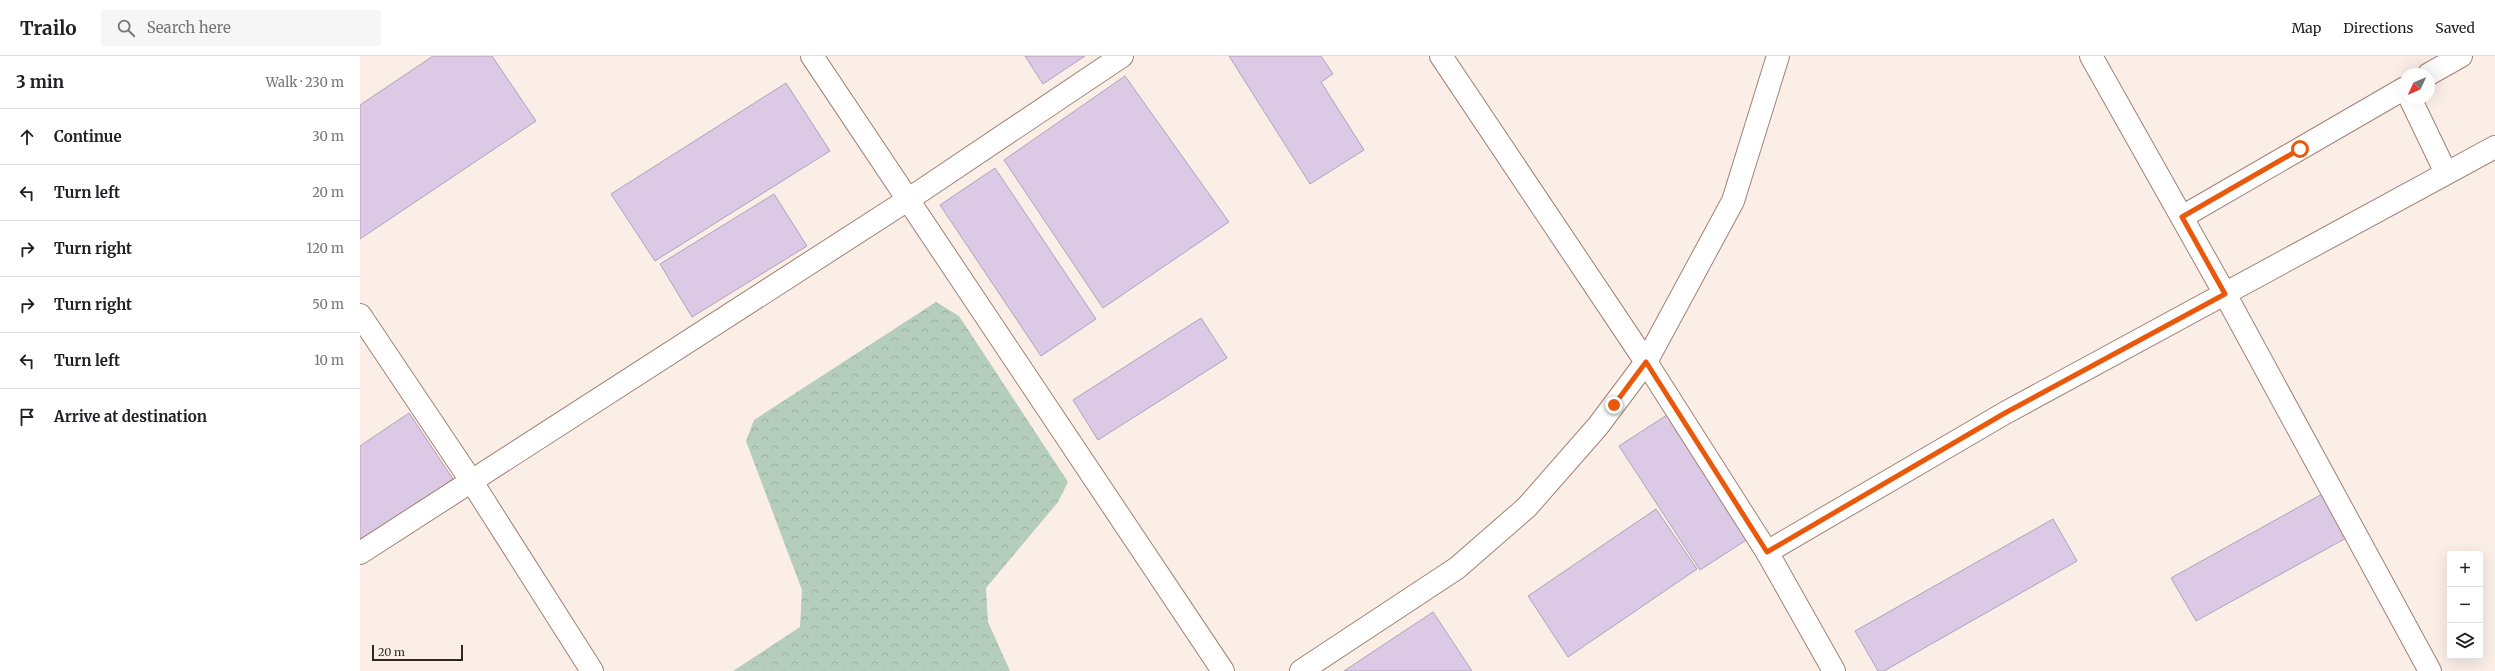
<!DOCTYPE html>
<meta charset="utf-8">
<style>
:root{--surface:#fff;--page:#f6f6f6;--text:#202124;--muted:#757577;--line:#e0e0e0}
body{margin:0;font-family:Merriweather,serif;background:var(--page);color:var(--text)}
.controls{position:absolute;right:12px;bottom:12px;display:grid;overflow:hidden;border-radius:4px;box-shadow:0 4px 16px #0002}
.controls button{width:36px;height:36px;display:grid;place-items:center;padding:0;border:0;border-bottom:1px solid var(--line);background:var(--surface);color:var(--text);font:20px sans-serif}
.compass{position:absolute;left:2039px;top:12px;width:36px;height:36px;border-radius:50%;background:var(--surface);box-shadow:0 4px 16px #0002;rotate:226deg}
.scale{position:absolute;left:12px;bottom:10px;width:91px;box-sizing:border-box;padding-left:4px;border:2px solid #332721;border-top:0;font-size:11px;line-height:14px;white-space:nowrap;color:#332721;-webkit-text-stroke:3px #fbeee7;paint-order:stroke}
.stop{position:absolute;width:12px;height:12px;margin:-9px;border:3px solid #ea580c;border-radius:50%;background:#fff}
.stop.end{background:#ea580c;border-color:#fff;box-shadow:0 1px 4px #0008}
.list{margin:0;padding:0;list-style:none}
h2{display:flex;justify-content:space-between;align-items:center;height:52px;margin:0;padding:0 16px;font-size:17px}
h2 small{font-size:13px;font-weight:400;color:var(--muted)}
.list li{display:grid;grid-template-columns:26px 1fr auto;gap:12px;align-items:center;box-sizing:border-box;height:56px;padding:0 16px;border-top:1px solid var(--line)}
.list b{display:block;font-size:15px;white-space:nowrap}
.list em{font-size:13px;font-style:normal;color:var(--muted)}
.icon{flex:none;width:22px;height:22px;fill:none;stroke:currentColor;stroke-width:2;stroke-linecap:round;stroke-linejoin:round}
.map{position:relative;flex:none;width:2135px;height:615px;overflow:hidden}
header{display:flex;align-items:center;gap:24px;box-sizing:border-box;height:56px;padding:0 20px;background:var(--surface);border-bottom:1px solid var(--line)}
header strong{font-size:19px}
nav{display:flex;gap:22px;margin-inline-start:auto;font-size:14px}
.search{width:280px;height:36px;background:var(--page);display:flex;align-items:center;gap:10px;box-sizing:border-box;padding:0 14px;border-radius:4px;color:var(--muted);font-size:15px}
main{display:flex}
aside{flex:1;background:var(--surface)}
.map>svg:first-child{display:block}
.forest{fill:url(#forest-crowns)}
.building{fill:#dcc9e5;stroke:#b3a1bb}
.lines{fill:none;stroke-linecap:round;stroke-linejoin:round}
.minor-casing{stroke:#a08274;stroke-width:24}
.tertiary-casing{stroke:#a08274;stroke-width:24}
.minor{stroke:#fff;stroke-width:22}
.tertiary{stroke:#fff;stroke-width:22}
.route{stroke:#ea580c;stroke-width:5}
</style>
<header>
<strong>Trailo</strong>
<div class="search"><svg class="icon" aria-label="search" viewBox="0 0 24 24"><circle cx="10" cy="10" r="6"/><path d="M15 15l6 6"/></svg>Search here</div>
<nav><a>Map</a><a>Directions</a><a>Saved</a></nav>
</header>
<main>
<aside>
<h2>3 min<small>Walk · 230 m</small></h2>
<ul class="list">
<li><svg class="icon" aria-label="ahead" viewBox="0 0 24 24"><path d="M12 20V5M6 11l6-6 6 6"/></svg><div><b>Continue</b></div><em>30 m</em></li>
<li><svg class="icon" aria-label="left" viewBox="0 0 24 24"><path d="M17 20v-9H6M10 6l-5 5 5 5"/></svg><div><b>Turn left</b></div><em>20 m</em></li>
<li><svg class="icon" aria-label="right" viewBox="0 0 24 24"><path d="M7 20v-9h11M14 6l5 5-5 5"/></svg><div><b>Turn right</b></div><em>120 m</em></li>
<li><svg class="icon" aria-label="right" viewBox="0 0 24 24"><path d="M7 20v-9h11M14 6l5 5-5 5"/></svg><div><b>Turn right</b></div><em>50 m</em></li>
<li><svg class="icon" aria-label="left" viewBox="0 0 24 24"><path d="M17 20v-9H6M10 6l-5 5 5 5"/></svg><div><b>Turn left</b></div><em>10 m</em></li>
<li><svg class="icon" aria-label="arrive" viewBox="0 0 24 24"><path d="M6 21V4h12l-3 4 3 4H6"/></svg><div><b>Arrive at destination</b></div></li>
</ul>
</aside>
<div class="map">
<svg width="2135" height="615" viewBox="0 0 2135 615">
<defs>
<pattern id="forest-crowns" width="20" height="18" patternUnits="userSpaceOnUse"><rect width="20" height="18" fill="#b5cdbc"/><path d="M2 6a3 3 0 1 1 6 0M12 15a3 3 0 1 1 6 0" fill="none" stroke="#9cb0a1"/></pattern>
</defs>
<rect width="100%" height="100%" fill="#fbeee7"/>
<path class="forest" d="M576 246 599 260 708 426 698 446 626 532 628 566 650 615H373L440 571 442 534 386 385 394 364Z"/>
<g class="building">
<path d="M73 0H132L176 65 0 183V49Z"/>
<path d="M665 0H725L683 28Z"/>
<path d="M869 0H961L973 18 961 26 1004 94 950 128Z"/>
<path d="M765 20 869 166 743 252 644 104Z"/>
<path d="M426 27 470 95 295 205 251 138Z"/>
<path d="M635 112 736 263 681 300 580 149Z"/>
<path d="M414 138 447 190 332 261 300 208Z"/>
<path d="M841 262 867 302 738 384 713 344Z"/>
<path d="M49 357 93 423 0 485V390Z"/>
<path d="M1310 357 1391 481 1340 514 1259 390Z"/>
<path d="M1964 437 1988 481 1836 565 1811 522Z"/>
<path d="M1296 453 1337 513 1208 601 1168 540Z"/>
<path d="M1693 463 1717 505 1524 615H1518L1495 575Z"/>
<path d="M1073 556 1112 615H984Z"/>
</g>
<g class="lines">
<defs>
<g id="minor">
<path d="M1081 0 1286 306 1407 496 1474 615"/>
<path d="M1731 0 1865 238 2070 615"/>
<path d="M2069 18 2101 0"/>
<path d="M2050 42 2086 117"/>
<path d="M1822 161 2045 32"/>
<path d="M0 259 112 426 232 615"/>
<path d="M1407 496 1645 357 2135 91"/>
<path d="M0 497 549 143 762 0"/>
<path d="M941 615 1097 512 1167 451 1238 370 1286 306 1373 145 1418 0"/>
</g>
<path id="tertiary" d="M452 0 863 615"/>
</defs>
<use href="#minor" class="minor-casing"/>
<use href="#tertiary" class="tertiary-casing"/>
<use href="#minor" class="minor"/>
<use href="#tertiary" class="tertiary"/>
</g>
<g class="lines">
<path class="route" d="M1254 349 1286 306 1407 496 1645 357 1865 238 1822 161 1940 93"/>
</g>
</svg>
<div class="controls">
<button>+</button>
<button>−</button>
<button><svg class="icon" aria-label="layers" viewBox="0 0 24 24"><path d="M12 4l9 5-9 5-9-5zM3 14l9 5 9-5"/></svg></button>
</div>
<svg class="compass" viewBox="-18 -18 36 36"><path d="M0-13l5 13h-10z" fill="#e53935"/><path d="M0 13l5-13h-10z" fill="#757577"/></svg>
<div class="scale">20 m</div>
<div class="stop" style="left:1940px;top:93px"></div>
<div class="stop end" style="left:1254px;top:349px"></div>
</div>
</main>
